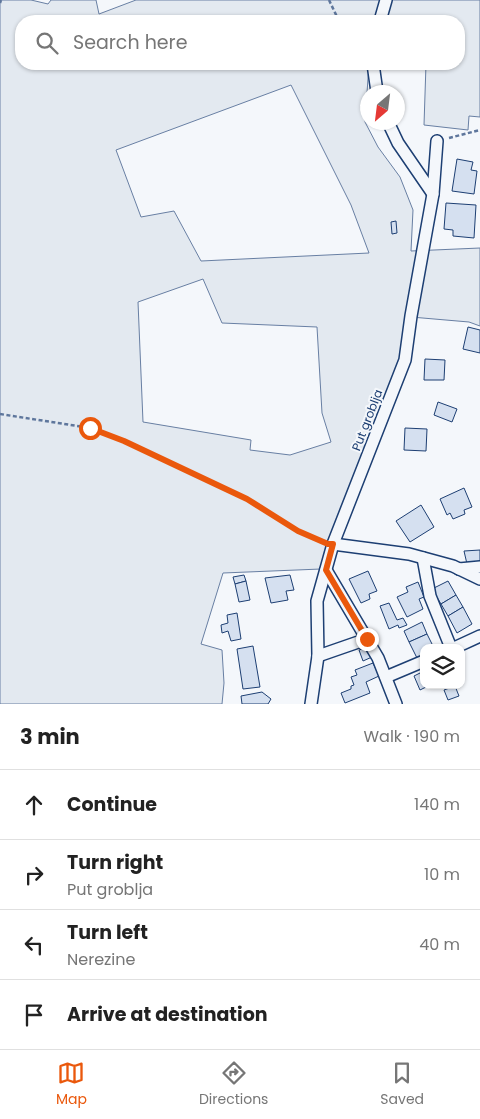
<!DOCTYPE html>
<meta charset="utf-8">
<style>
:root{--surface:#fff;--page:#f2f2f2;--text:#222;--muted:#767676;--line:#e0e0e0;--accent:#ea580c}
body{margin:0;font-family:Poppins,sans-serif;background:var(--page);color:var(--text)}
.controls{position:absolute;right:15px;bottom:15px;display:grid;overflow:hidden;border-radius:10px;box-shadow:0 1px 4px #0004}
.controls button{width:45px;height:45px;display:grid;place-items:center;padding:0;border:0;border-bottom:1px solid var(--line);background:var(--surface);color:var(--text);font:25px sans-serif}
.compass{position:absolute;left:360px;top:85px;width:45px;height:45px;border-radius:50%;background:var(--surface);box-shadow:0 1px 4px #0004;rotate:208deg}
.stop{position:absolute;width:15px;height:15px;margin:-11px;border:4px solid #ea580c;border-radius:50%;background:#fff}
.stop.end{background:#ea580c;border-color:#fff;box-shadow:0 1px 5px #0008}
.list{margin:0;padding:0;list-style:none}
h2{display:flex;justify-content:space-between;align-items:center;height:65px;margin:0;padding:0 20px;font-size:21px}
h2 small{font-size:16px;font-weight:400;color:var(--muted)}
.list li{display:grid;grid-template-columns:32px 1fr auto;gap:15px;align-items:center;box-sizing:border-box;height:70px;padding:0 20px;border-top:1px solid var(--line)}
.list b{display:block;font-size:19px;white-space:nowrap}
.list p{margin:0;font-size:16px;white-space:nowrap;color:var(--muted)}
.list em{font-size:16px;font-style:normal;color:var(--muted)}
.icon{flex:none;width:28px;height:28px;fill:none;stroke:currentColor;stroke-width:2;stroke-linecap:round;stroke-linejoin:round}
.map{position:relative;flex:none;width:480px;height:704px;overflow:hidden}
.search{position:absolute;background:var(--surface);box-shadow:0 1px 4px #0004;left:15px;right:15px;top:15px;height:55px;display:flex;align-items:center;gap:12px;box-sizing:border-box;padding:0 18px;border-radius:20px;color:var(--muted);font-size:19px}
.sheet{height:345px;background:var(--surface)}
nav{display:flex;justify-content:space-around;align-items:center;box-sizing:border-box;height:70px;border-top:1px solid var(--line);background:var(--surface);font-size:14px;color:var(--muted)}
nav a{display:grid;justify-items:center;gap:2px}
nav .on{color:var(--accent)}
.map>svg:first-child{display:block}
.green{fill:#e3e9f0;stroke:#687fa3;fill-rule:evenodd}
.building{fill:#d5e0f0;stroke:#1d3f73}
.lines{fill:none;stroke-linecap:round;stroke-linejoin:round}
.minor-casing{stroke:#1d3f73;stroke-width:14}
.path{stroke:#5e769c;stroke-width:2.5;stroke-dasharray:4 2.5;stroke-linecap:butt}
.minor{stroke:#f4f7fb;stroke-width:11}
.route{stroke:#ea580c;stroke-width:6}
.labels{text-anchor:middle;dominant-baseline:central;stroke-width:4;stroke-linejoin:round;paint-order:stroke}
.street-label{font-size:12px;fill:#1d3f73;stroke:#f4f7fb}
</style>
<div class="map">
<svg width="480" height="704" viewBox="0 0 480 704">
<rect width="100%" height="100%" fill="#f4f7fb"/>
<path class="green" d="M0 0H31L48 4 51 0H96L99 14 136 0H480V117L469 116 468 130 424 125 426 64H459V21H21V64H369L365 122 378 147 400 177 413 210 411 251 480 248V326L469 322 411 317 405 360 321 569 223 573 201 644 222 650 224 683 222 704H0ZM291 85 351 205 369 253 201 261 174 211 141 217 116 150ZM203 279 222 323 317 327 322 413 331 442 290 455 250 450 251 440 143 422 138 302Z"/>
<g class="building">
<path d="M457 159 473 162 471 170 477 171 474 194 452 191Z"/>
<path d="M446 203 476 205 474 238 453 236V230L444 229Z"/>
<path d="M396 221 397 233 392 234 391 222Z"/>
<path d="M468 327 480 330V353L463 349Z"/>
<path d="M425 359 445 360 444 380H424Z"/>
<path d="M438 402 457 409 452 422 434 415Z"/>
<path d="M405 428 427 429 426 451 404 450Z"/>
<path d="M464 488 472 507 464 510 465 514 453 519 450 513 447 515 440 499Z"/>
<path d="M421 505 434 527 410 542 396 521Z"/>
<path d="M480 550V563L467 564 464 551Z"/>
<path d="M368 571 377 591 369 594 370 599 361 603 349 579Z"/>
<path d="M244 575 246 581 235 584 233 577Z"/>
<path d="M290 575 294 590 286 591 288 600 271 603 265 578Z"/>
<path d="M246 581 250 600 239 602 235 584Z"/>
<path d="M448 581 456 595 441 604 432 589Z"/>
<path d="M418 582 424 597 419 599 423 609 407 617 397 597 408 592 406 587Z"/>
<path d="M456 595 463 607 448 616 441 604Z"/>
<path d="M389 603 397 620 403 618 407 625 399 628 398 625 389 629 380 606Z"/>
<path d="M463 607 472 624 457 633 448 616Z"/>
<path d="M237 613 241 639 231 641 228 631 222 633 221 625 228 623 227 615Z"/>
<path d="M422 622 427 634 409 642 404 631Z"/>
<path d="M427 634 434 648H424V658L418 660 409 642Z"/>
<path d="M253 646 260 687 243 689 237 649Z"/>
<path d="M368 647 372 657 363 661 359 650Z"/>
<path d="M373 663 379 676 366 682 370 693 345 703 341 693 351 689V686L354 685 351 677 357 675 355 670Z"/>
<path d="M420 673 424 679V685L428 686 420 690 414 676Z"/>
<path d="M455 686 459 696 448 700 444 690Z"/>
<path d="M262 692 271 699 268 704H242L241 696Z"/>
</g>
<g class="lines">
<defs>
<g id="minor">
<path d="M380 21 386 0"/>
<path d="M373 64 377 92"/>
<path d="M388 122 398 143 433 194"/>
<path d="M333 544 409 554 453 566 480 579"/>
<path d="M423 558 430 596 451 648"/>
<path d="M459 569 480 567"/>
<path d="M326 570 378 658 396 704"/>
<path d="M454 648 480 636"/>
<path d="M318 656 367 639"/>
<path d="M386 677 424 661"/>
<path d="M311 704 318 656 317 601 333 544 405 360 411 316 433 194 437 141"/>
</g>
</defs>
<use href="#minor" class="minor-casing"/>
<g class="path">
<path d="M329 0 339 21"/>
<path d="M0 3 1 0"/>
<path d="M449 138 480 130"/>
<path d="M0 414 90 428 124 441 247 499 298 531 322 542"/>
</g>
<use href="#minor" class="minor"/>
</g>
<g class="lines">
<path class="route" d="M90 428 124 441 247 499 298 531 328 544H333L326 570 367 639"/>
</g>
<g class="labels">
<g class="street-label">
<text transform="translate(367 420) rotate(-69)">Put groblja</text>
</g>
</g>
</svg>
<div class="controls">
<button><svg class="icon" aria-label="layers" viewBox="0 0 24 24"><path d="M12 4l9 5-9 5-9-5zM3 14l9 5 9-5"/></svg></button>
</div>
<svg class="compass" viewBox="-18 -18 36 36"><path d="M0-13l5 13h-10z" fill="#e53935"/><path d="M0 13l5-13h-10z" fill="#767676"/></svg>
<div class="stop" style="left:90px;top:428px"></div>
<div class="stop end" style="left:367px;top:639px"></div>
<div class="search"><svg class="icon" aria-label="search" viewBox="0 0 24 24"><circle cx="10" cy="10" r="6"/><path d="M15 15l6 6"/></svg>Search here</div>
</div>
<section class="sheet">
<h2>3 min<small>Walk · 190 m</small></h2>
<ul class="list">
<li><svg class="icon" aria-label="ahead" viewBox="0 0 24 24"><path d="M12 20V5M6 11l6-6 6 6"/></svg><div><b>Continue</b></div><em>140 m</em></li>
<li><svg class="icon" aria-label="right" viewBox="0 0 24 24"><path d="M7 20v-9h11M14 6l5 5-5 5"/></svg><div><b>Turn right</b><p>Put groblja</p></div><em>10 m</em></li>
<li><svg class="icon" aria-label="left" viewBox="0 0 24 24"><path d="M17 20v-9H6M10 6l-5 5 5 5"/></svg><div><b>Turn left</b><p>Nerezine</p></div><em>40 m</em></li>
<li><svg class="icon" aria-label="arrive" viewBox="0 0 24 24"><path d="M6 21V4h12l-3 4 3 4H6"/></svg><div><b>Arrive at destination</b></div></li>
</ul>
</section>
<nav>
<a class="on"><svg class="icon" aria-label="map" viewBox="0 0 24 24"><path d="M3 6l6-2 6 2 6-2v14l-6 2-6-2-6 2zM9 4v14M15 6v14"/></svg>Map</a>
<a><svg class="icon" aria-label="directions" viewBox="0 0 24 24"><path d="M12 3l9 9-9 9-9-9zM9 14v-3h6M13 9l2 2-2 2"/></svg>Directions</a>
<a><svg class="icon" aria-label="saved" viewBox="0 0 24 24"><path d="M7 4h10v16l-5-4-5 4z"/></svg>Saved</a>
</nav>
